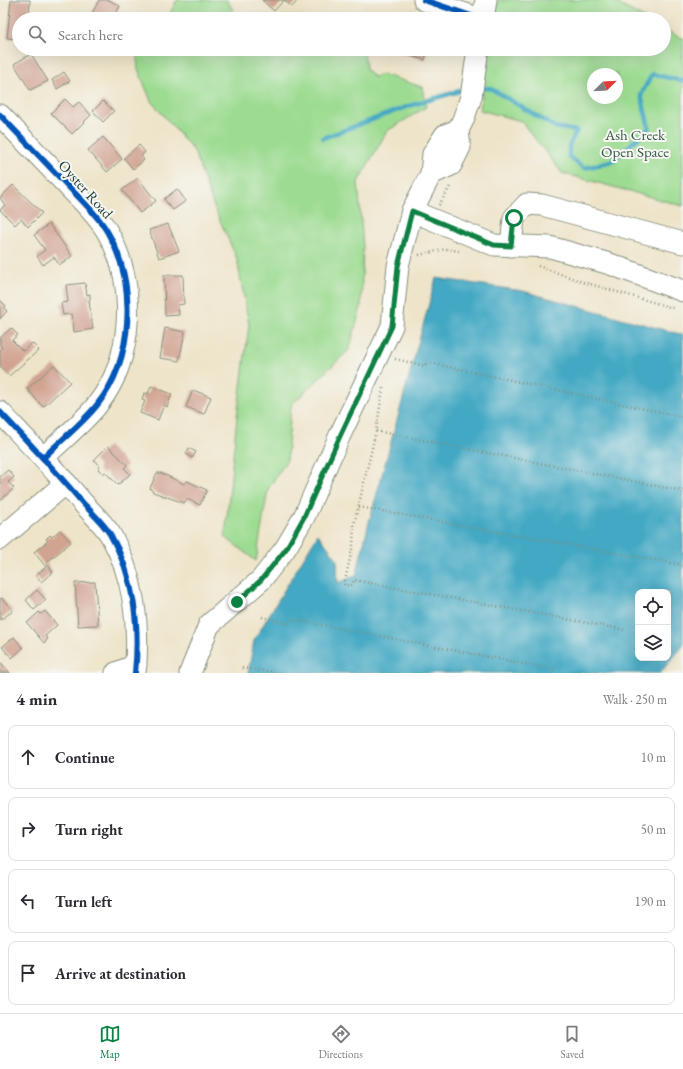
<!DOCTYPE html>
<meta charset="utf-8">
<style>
:root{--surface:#fff;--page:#f7f7f7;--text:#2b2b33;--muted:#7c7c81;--line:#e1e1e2;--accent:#0b8043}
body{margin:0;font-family:"EB Garamond",serif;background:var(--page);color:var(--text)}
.controls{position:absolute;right:12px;bottom:12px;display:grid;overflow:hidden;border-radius:8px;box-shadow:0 4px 16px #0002}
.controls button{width:36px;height:36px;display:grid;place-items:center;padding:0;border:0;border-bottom:1px solid var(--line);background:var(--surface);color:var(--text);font:20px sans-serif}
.compass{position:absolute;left:587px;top:68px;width:36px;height:36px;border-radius:50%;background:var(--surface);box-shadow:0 4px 16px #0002;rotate:66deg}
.stop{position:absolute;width:12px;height:12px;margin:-9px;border:3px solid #0b8043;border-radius:50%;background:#fff}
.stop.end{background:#0b8043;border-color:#fff;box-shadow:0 1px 4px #0008}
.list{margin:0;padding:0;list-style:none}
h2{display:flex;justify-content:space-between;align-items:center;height:52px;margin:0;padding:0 16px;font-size:17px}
h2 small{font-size:13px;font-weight:400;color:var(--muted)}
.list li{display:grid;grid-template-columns:26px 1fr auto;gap:12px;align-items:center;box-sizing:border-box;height:64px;margin:0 8px 8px;padding:0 8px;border:1px solid var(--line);border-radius:8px}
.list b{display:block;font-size:15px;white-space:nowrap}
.list em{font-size:13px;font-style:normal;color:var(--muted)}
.icon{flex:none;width:22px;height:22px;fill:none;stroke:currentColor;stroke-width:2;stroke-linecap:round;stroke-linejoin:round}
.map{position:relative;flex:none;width:683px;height:673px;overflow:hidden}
.search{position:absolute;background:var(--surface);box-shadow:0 4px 16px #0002;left:12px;right:12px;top:12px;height:44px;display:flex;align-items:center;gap:10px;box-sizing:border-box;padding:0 14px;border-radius:22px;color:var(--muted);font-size:15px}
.sheet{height:340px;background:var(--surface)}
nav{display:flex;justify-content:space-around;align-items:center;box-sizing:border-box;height:56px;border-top:1px solid var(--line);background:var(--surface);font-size:11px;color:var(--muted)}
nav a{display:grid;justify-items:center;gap:2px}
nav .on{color:var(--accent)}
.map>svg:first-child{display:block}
.green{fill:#9cdb91;stroke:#5e8c62;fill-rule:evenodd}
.water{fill:#43a8c3;stroke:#31727c;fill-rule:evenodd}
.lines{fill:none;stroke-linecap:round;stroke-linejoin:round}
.stream{stroke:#43a8c3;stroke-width:4.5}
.building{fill:#d1a391}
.minor-casing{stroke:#86907e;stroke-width:23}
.path{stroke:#86907e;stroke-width:2.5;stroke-dasharray:1 3;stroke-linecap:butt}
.minor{stroke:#fff;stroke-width:21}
.cycleway-casing{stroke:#f6f6f2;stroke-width:8}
.cycleway{stroke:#0057b8;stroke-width:6}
.route{stroke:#0b8043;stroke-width:5}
.labels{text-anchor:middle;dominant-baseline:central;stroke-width:4;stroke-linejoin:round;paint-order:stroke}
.park-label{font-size:15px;fill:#385d47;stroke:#f6f6f2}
.street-label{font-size:15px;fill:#1f3d34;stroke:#f6f6f2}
</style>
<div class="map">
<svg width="683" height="673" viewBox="0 0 683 673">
<rect width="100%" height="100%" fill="#f6f6f2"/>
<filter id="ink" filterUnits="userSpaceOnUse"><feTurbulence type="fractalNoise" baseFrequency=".025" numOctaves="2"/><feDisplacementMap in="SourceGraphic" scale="8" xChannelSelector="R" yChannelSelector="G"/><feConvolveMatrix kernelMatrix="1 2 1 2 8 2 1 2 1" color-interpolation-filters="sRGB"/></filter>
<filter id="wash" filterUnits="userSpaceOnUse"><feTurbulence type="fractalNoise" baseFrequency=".012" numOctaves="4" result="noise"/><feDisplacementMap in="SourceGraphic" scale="16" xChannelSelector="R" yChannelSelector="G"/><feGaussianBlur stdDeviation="0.9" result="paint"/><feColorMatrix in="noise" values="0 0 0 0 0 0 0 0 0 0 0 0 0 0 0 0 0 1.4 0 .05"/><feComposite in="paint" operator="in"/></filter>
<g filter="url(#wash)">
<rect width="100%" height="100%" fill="#eee4c9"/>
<g class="green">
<path d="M177 0H227L238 19H167Z"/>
<path d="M498 0H611L646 19H493Z"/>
<path d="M664 29 683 39V206L562 173 521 121 480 110 488 49H664ZM593 74H617V98H593Z"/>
<path d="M136 49H339L364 51 366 69 373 77 382 74 422 87 426 107 387 131 358 182 363 247 361 307 349 350 291 405 287 460 268 489 256 561 225 537 237 417 249 325 237 259 214 207 194 151 151 101 138 69Z"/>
</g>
<path class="water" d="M436 278 523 291 683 335V646L660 673H248L254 640 318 534 337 559 338 583 356 575 369 522ZM638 592H668V658H638Z"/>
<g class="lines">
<g class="stream">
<path d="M477 89 490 88 555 127 577 131 569 145V157L584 168 611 162 649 128 641 95 652 74 683 81"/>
<path d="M323 138 409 106 459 91 468 90"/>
</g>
</g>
<g id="blocks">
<g class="building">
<path d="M11 0H30L29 19H19V39L7 38Z"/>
<path d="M99 0H109L120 6 113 19H89Z"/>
<path d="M262 0H284L274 11Z"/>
<path d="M284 0H298L292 7Z"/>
<path d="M393 49H428L425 60 393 51Z"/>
<path d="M31 54 48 81 30 90 14 64Z"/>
<path d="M64 72 70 81 57 89 52 80Z"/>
<path d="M65 99 73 107 79 102 91 115 72 134 51 113Z"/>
<path d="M103 101 114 111 103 122 93 111Z"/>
<path d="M103 137 122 159 107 172 88 150Z"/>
<path d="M139 145 145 152 141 156 144 160 133 169 124 158Z"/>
<path d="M138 178 156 201 140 213 122 190Z"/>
<path d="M13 185 42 213 28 227 21 219 15 225 0 210 5 205 0 198Z"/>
<path d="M177 189 186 201 173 210 164 199Z"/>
<path d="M49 224 72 256 59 265 54 257 43 265 37 256 45 250 34 235Z"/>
<path d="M168 224 179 251 159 258 149 230Z"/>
<path d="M164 275H183L184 304 178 305 179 315 165 316Z"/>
<path d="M85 283 87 295 90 294V299L89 301 93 329 74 332 72 314 63 315 61 303 68 302 66 285Z"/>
<path d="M0 300 6 306 4 308 7 311 0 319Z"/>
<path d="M11 328 18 335 12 340 23 351 32 343 39 350 9 376 0 366V350L2 348 0 345V338Z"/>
<path d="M165 328 185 332 179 361 160 358Z"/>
<path d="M54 365 70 382 43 407 27 389Z"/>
<path d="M151 386 172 394 167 407 164 405 158 420 140 413 145 401 142 400 144 393 148 394Z"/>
<path d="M193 390 211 397 204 414 186 407Z"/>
<path d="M108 446 127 465 124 468 130 474 118 485 105 472 103 474 98 469 100 467 94 460Z"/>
<path d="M189 448 196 452 192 458 186 454Z"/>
<path d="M8 470 14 477 8 482 14 488 0 501V477Z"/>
<path d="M157 473H161L184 484 187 481 207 490 200 505 187 499 184 503 153 492 150 488Z"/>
<path d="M60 530 71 542 46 563 53 572 41 582 36 575 46 567 34 552 48 541 46 539 50 535 52 537Z"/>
<path d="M95 582 98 625 78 626 75 583Z"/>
<path d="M37 590 46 600 34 610 26 600Z"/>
<path d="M2 598 13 611 0 620V599Z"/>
<path d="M45 611 57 625 45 636 48 639 44 643 27 623 39 612 41 614Z"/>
<path d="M14 637 23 648 12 658 2 647Z"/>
<path d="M0 662 10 673H0Z"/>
</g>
</g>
</g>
<g filter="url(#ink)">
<use href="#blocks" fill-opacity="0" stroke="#86907e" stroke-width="1"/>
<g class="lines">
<defs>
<g id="minor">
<path d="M424 0 480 19"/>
<path d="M483 19 486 0"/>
<path d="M0 115C22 138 45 162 67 185 81 200 98 215 108 233 137 283 134 359 97 405 83 423 60 441 43 458"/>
<path d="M431 174 451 165 460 147 458 130 463 120 471 97 478 49"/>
<path d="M412 211 494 245 550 247 610 264 683 291"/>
<path d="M511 246 514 218 527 204 542 205 683 243"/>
<path d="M0 412C28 442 56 471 82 502 91 512 103 523 110 534 134 575 140 626 135 673"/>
<path d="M0 539 66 483"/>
<path d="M116 673 136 665"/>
<path d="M190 673 209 625 261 580 285 549 304 517 340 435 392 326 398 266 412 211 431 174 433 154 445 135 458 130"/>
</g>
</defs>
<use href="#minor" class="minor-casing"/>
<g class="path">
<path d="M439 205 451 185"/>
<path d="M419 255 446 249 459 251"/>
<path d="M538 266 583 282 673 308"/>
<path d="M395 359 425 366 426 362 683 417"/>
<path d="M383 388 376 431 354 525 353 545 344 585H352L354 580 626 630"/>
<path d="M376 431 683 491"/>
<path d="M359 507 683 565"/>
<path d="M262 617 289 624 291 619 556 670"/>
<path d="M242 668 281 673"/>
</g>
<use href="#minor" class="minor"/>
<defs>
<g id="cycleway">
<path d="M424 0 480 19"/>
<path d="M0 115C22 138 45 162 67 185 81 200 98 215 108 233 137 283 134 359 97 405 83 423 60 441 43 458"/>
<path d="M0 412C28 442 56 471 82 502 91 512 103 523 110 534 134 575 140 626 135 673"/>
</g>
</defs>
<use href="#cycleway" class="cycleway-casing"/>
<use href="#cycleway" class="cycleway"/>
</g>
</g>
<g class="lines" filter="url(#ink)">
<path class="route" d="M237 602 261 580 286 549 304 517 340 436 392 326 398 266 412 211 494 245 511 246 514 218"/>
</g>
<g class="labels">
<g class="park-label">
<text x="635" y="134">Ash Creek<tspan x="635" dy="17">Open Space</tspan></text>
</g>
<g class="street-label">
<text transform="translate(86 189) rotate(48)">Oyster Road</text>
</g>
</g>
</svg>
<div class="controls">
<button><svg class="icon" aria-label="locate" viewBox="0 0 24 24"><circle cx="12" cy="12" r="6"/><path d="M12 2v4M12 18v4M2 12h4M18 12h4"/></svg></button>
<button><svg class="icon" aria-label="layers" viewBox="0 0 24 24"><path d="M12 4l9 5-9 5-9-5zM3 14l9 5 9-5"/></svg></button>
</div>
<svg class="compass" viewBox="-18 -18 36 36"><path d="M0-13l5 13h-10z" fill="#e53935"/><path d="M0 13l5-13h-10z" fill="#7c7c81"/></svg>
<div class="stop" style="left:514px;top:218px"></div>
<div class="stop end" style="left:237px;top:602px"></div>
<div class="search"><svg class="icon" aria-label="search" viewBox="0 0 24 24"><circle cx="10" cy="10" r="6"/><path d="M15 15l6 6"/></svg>Search here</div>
</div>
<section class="sheet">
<h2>4 min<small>Walk · 250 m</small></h2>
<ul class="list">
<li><svg class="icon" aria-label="ahead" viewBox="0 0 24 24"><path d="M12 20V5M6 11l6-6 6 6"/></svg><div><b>Continue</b></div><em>10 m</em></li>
<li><svg class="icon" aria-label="right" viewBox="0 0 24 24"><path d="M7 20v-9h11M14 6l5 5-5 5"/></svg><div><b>Turn right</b></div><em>50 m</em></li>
<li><svg class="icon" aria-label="left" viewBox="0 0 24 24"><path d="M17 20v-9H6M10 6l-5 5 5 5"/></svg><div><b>Turn left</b></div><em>190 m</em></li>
<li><svg class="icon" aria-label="arrive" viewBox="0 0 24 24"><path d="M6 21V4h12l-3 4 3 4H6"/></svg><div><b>Arrive at destination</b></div></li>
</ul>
</section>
<nav>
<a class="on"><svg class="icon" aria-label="map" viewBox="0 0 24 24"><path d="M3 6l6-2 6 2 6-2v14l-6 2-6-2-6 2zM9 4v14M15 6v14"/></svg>Map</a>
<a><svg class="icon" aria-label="directions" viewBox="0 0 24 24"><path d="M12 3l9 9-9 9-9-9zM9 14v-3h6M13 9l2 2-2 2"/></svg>Directions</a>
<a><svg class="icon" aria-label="saved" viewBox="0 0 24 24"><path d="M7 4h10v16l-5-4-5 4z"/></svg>Saved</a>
</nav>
